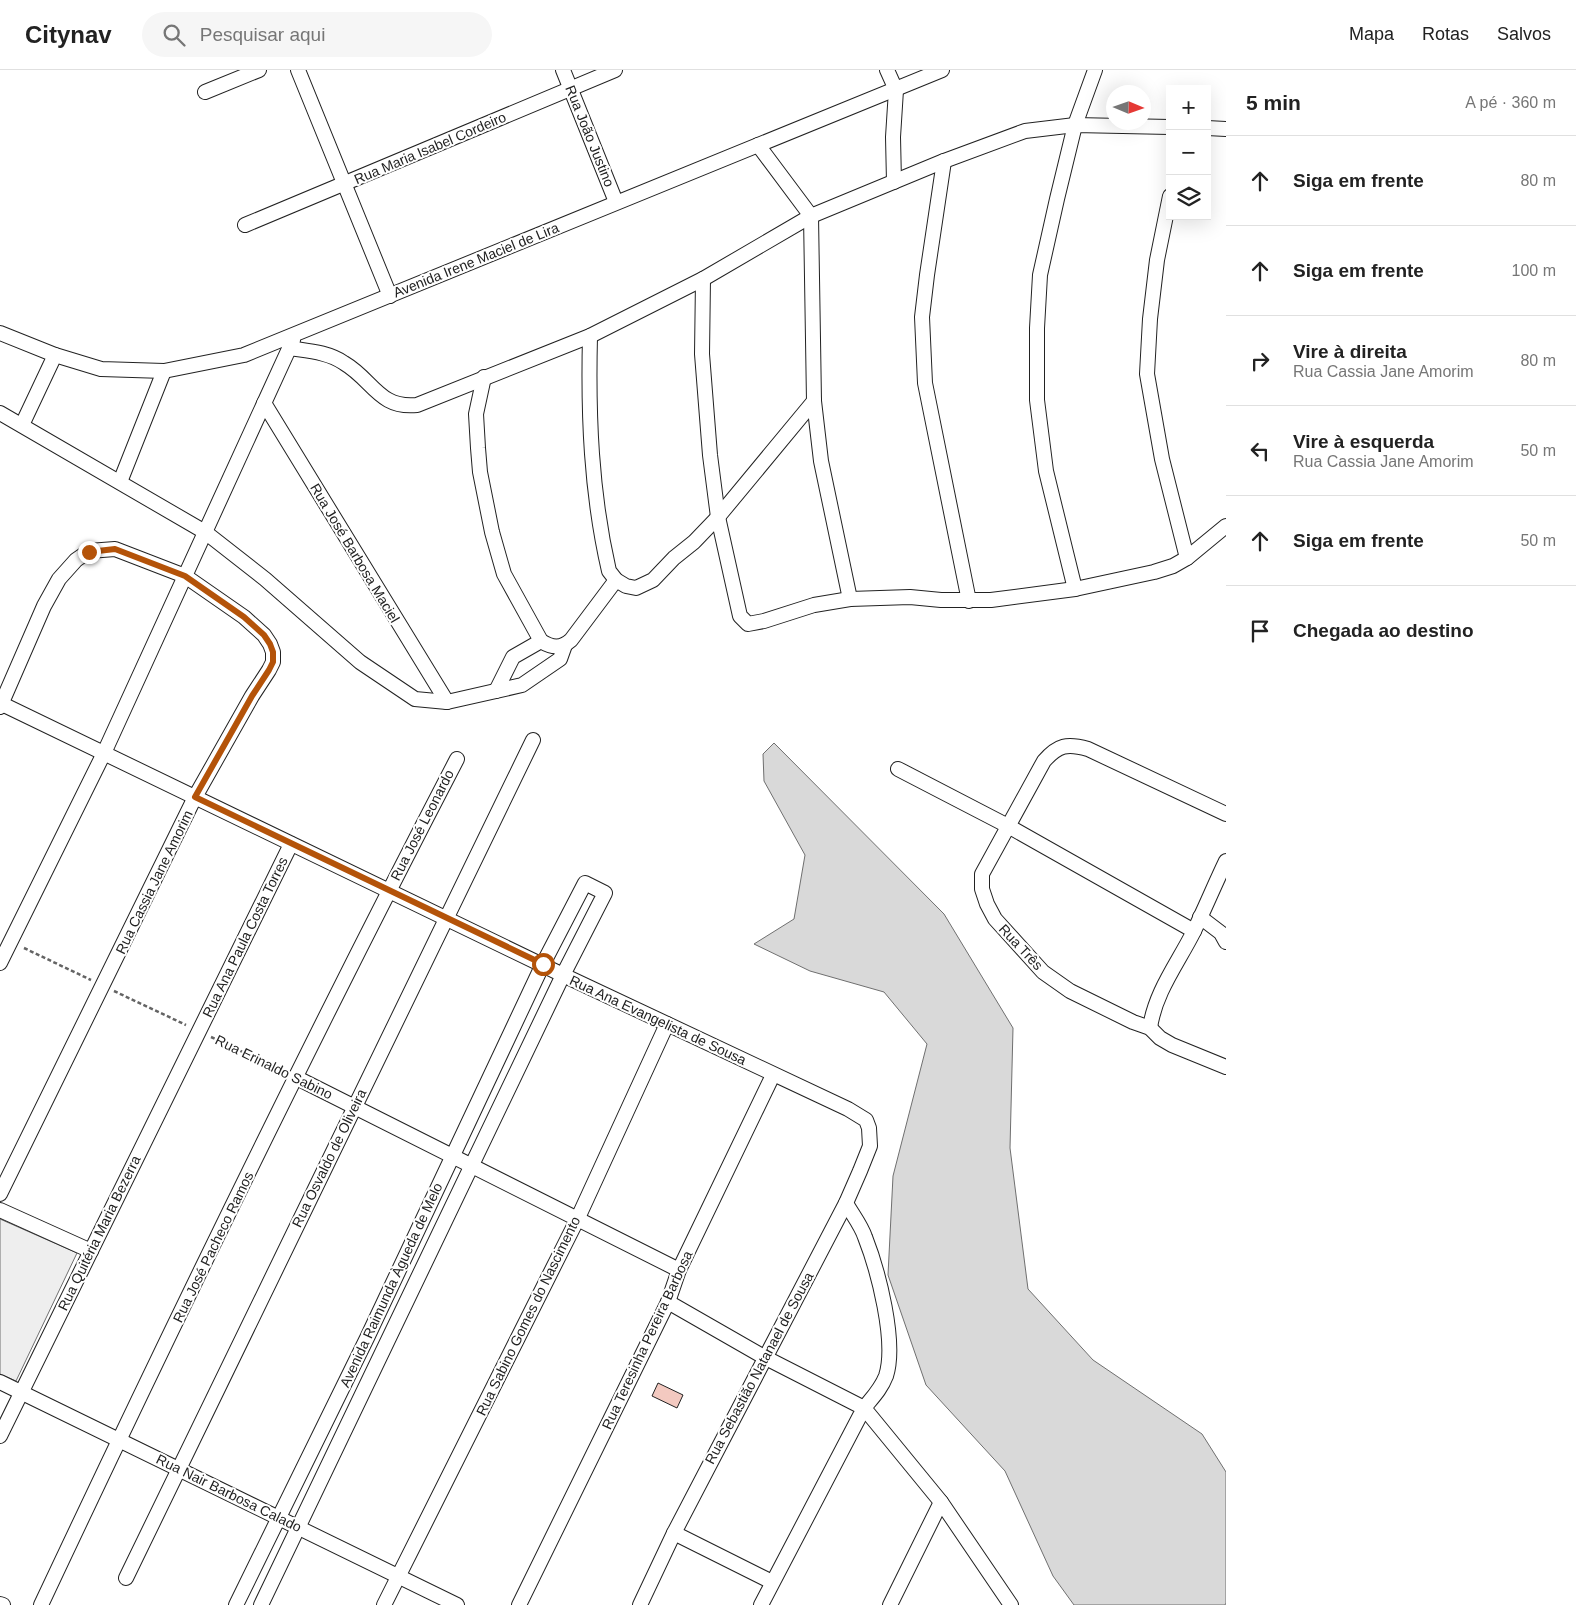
<!DOCTYPE html>
<html lang="pt">
<meta charset="utf-8">
<style>
:root{--surface:#fff;--page:#f6f6f6;--text:#222;--muted:#767676;--line:#e0e0e0}
body{margin:0;font-family:Arial,sans-serif;background:var(--page);color:var(--text)}
.controls{position:absolute;right:15px;top:15px;display:grid;overflow:hidden;border-radius:0px;box-shadow:0 5px 20px #0002}
.controls button{width:45px;height:45px;display:grid;place-items:center;padding:0;border:0;border-bottom:1px solid var(--line);background:var(--surface);color:var(--text);font:25px sans-serif}
.compass{position:absolute;left:1106px;top:15px;width:45px;height:45px;border-radius:50%;background:var(--surface);box-shadow:0 5px 20px #0002;rotate:92deg}
.stop{position:absolute;width:15px;height:15px;margin:-11px;border:4px solid #b45309;border-radius:50%;background:#fff}
.stop.end{background:#b45309;border-color:#fff;box-shadow:0 1px 5px #0008}
.list{margin:0;padding:0;list-style:none}
h2{display:flex;justify-content:space-between;align-items:center;height:65px;margin:0;padding:0 20px;font-size:21px}
h2 small{font-size:16px;font-weight:400;color:var(--muted)}
.list li{display:grid;grid-template-columns:32px 1fr auto;gap:15px;align-items:center;box-sizing:border-box;height:90px;padding:0 20px;border-top:1px solid var(--line)}
.list b{display:block;font-size:19px;white-space:nowrap}
.list p{margin:0;font-size:16px;white-space:nowrap;color:var(--muted)}
.list em{font-size:16px;font-style:normal;color:var(--muted)}
.icon{flex:none;width:28px;height:28px;fill:none;stroke:currentColor;stroke-width:2;stroke-linecap:round;stroke-linejoin:round}
.map{position:relative;flex:none;width:1226px;height:1535px;overflow:hidden}
header{display:flex;align-items:center;gap:30px;box-sizing:border-box;height:70px;padding:0 25px;background:var(--surface);border-bottom:1px solid var(--line)}
header strong{font-size:24px}
nav{display:flex;gap:28px;margin-inline-start:auto;font-size:18px}
.search{width:350px;height:45px;background:var(--page);display:flex;align-items:center;gap:12px;box-sizing:border-box;padding:0 18px;border-radius:28px;color:var(--muted);font-size:19px}
main{display:flex}
aside{flex:1;background:var(--surface)}
.map>svg:first-child{display:block}
.green{fill:#eee;stroke:#6f6f6f}
.water{fill:#d9d9d9;stroke:#6f6f6f}
.building{fill:#f3c9c0;stroke:#222}
.lines{fill:none;stroke-linecap:round;stroke-linejoin:round}
.street-casing{stroke:#222;stroke-width:16}
.path{stroke:#646464;stroke-width:2.5;stroke-dasharray:4 2.5;stroke-linecap:butt}
.street{stroke:#fff;stroke-width:14}
.route{stroke:#b45309;stroke-width:6}
.labels{text-anchor:middle;dominant-baseline:central;stroke-width:4;stroke-linejoin:round;paint-order:stroke}
.street-label{font-size:14px;fill:#222;stroke:#fff}
</style>
<header>
<strong>Citynav</strong>
<div class="search"><svg class="icon" aria-label="search" viewBox="0 0 24 24"><circle cx="10" cy="10" r="6"/><path d="M15 15l6 6"/></svg>Pesquisar aqui</div>
<nav><a>Mapa</a><a>Rotas</a><a>Salvos</a></nav>
</header>
<main>
<div class="map">
<svg width="1226" height="1535" viewBox="0 0 1226 1535">
<rect width="100%" height="100%" fill="#fff"/>
<path class="green" d="M0 1149 77 1183 16 1311 0 1304Z"/>
<path class="water" d="M774 673 944 844 1013 958 1010 1078 1028 1219 1093 1290 1202 1364 1226 1402V1533L1225 1535H1074L1053 1506 1005 1401 926 1315 888 1205 893 1106 927 974 884 922 810 901 754 874 794 849 805 785 764 711 763 684Z"/>
<path class="building" d="M658 1313 683 1325 677 1338 652 1326Z"/>
<g class="lines">
<defs>
<g id="street">
<path d="M298 0 390 226"/>
<path d="M563 0 616 132"/>
<path d="M887 0 896 20 893 67 894 112"/>
<path d="M205 22 259 0"/>
<path d="M1207 58 1226 59"/>
<path d="M758 75 811 146 814 331 821 391 850 529"/>
<path d="M944 91 927 205 922 247 925 313 969 531"/>
<path d="M1170 126 1157 190 1150 249 1147 304 1162 389 1187 488"/>
<path d="M245 155 615 0"/>
<path d="M703 209 702 284 710 385 718 447 740 546 748 554 764 551 814 535 850 529 910 527 941 530H991L1075 519 1154 502 1173 496 1187 488 1226 456"/>
<path d="M0 263 55 285 101 299 164 301 244 285 942 0"/>
<path d="M590 266C588 345 591 423 609 501L616 510 626 516 636 518 653 510 674 488 694 472 718 447 814 331"/>
<path d="M289 278C308 281 328 282 344 293 373 310 379 339 417 335L590 266 703 209 811 146 944 91 1025 61 1075 55 1170 57"/>
<path d="M484 307 476 344 478 378 480 402 492 462 504 504 541 571C552 578 561 579 571 570L616 510"/>
<path d="M264 333 447 632"/>
<path d="M0 343 205 462 265 509 360 592 415 629 447 632 522 615 560 589 565 575"/>
<path d="M22 355 55 285"/>
<path d="M120 412 164 301"/>
<path d="M1075 519 1046 401 1037 330V258L1040 205 1057 129 1075 55 1095 0"/>
<path d="M496 621 513 587 541 571"/>
<path d="M0 633 563 905 848 1039 866 1050 869 1058 870 1076 860 1101 846 1133 674 1463 640 1535"/>
<path d="M0 637 44 536 59 509 76 490 89 481 115 479 185 506 244 547 264 565 270 574 273 582V592L269 600 252 626 195 727 0 1124"/>
<path d="M898 699 1008 756 1194 861"/>
<path d="M1226 744 1088 679C1067 673 1058 675 1044 691L982 804V819L987 834 995 849 1043 902 1070 921 1133 952 1150 958 1160 968 1172 975 1226 997"/>
<path d="M1200 847 1221 863 1226 872"/>
<path d="M0 893 104 683 293 270"/>
<path d="M1150 958C1155 922 1178 893 1194 861 1205 838 1215 814 1226 791"/>
<path d="M295 1007 679 1200"/>
<path d="M846 1133C852 1144 861 1155 865 1167 878 1200 897 1272 886 1306 881 1319 873 1327 864 1338L941 1432 1011 1535"/>
<path d="M0 1140 91 1181"/>
<path d="M668 1232 764 1287 864 1338 761 1535"/>
<path d="M0 1312 457 1535"/>
<path d="M0 1366 291 774"/>
<path d="M674 1463 772 1512"/>
<path d="M126 1508 533 670"/>
<path d="M0 1534 3 1535"/>
<path d="M41 1535C175 1250 312 968 457 689"/>
<path d="M236 1535 367 1268 543 894 585 813 605 823 563 905 261 1535"/>
<path d="M384 1535 577 1150 667 954"/>
<path d="M519 1535 668 1232 679 1200 773 1005"/>
<path d="M890 1535 941 1432"/>
</g>
</defs>
<use href="#street" class="street-casing"/>
<g class="path">
<path d="M24 878 91 910"/>
<path d="M114 921 186 955"/>
<path d="M211 967 283 1001"/>
</g>
<use href="#street" class="street"/>
</g>
<g class="lines">
<path class="route" d="M89 482 115 479 185 506 244 547 264 565 270 574 273 582V592L269 600 252 626 195 727 543 894"/>
</g>
<g class="labels">
<g class="street-label">
<text transform="translate(590 66) rotate(68)">Rua João Justino</text>
<text transform="translate(430 78) rotate(-23)">Rua Maria Isabel Cordeiro</text>
<text transform="translate(476 190) rotate(-22)">Avenida Irene Maciel de Lira</text>
<text transform="translate(355 483) rotate(59)">Rua José Barbosa Maciel</text>
<text transform="translate(422 755) rotate(-63)">Rua José Leonardo</text>
<text transform="translate(154 812) rotate(-64)">Rua Cassia Jane Amorim</text>
<text transform="translate(245 867) rotate(-64)">Rua Ana Paula Costa Torres</text>
<text transform="translate(1021 877) rotate(47)">Rua Três</text>
<text transform="translate(658 950) rotate(25)">Rua Ana Evangelista de Sousa</text>
<text transform="translate(274 997) rotate(26)">Rua Erinaldo Sabino</text>
<text transform="translate(329 1088) rotate(-64)">Rua Osvaldo de Oliveira</text>
<text transform="translate(99 1163) rotate(-64)">Rua Quitéria Maria Bezerra</text>
<text transform="translate(213 1177) rotate(-64)">Rua José Pacheco Ramos</text>
<text transform="translate(391 1215) rotate(-65)">Avenida Raimunda Àgueda de Melo</text>
<text transform="translate(528 1246) rotate(-64)">Rua Sabino Gomes do Nascimento</text>
<text transform="translate(647 1270) rotate(-65)">Rua Teresinha Pereira Barbosa</text>
<text transform="translate(759 1298) rotate(-62)">Rua Sebastião Natanael de Sousa</text>
<text transform="translate(229 1423) rotate(26)">Rua Nair Barbosa Calado</text>
</g>
</g>
</svg>
<div class="controls">
<button>+</button>
<button>−</button>
<button><svg class="icon" aria-label="layers" viewBox="0 0 24 24"><path d="M12 4l9 5-9 5-9-5zM3 14l9 5 9-5"/></svg></button>
</div>
<svg class="compass" viewBox="-18 -18 36 36"><path d="M0-13l5 13h-10z" fill="#e53935"/><path d="M0 13l5-13h-10z" fill="#767676"/></svg>
<div class="stop" style="left:543px;top:894px"></div>
<div class="stop end" style="left:89px;top:482px"></div>
</div>
<aside>
<h2>5 min<small>A pé · 360 m</small></h2>
<ul class="list">
<li><svg class="icon" aria-label="ahead" viewBox="0 0 24 24"><path d="M12 20V5M6 11l6-6 6 6"/></svg><div><b>Siga em frente</b></div><em>80 m</em></li>
<li><svg class="icon" aria-label="ahead" viewBox="0 0 24 24"><path d="M12 20V5M6 11l6-6 6 6"/></svg><div><b>Siga em frente</b></div><em>100 m</em></li>
<li><svg class="icon" aria-label="right" viewBox="0 0 24 24"><path d="M7 20v-9h11M14 6l5 5-5 5"/></svg><div><b>Vire à direita</b><p>Rua Cassia Jane Amorim</p></div><em>80 m</em></li>
<li><svg class="icon" aria-label="left" viewBox="0 0 24 24"><path d="M17 20v-9H6M10 6l-5 5 5 5"/></svg><div><b>Vire à esquerda</b><p>Rua Cassia Jane Amorim</p></div><em>50 m</em></li>
<li><svg class="icon" aria-label="ahead" viewBox="0 0 24 24"><path d="M12 20V5M6 11l6-6 6 6"/></svg><div><b>Siga em frente</b></div><em>50 m</em></li>
<li><svg class="icon" aria-label="arrive" viewBox="0 0 24 24"><path d="M6 21V4h12l-3 4 3 4H6"/></svg><div><b>Chegada ao destino</b></div></li>
</ul>
</aside>
</main>
